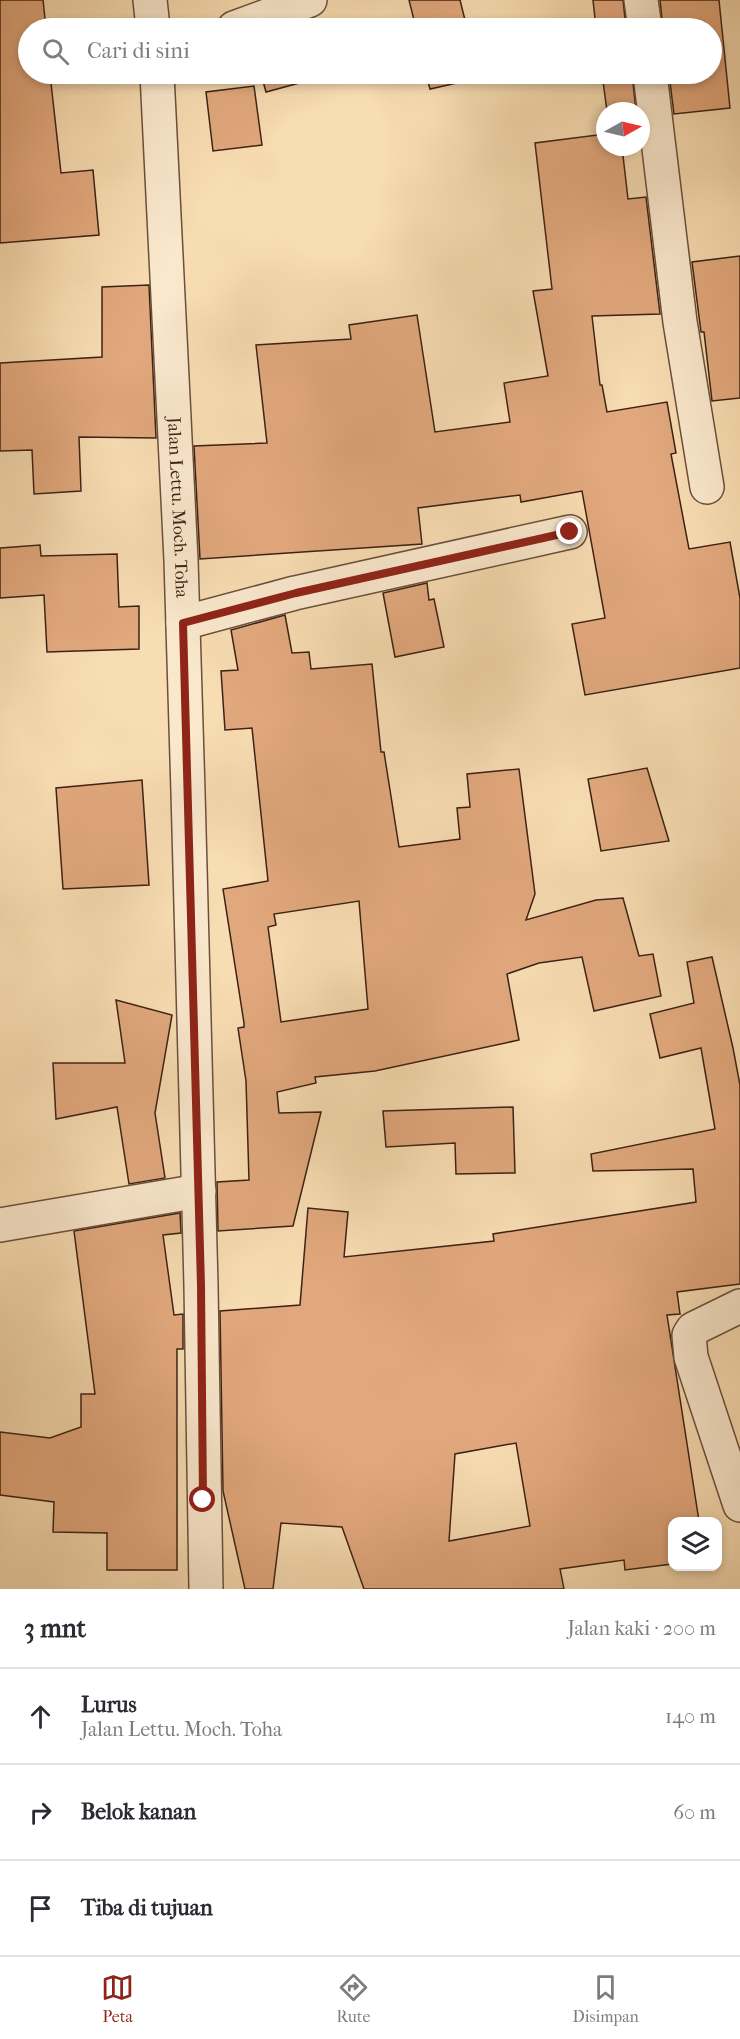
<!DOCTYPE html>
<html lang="id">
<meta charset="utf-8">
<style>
:root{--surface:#fff;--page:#f2f2f3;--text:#2b2b33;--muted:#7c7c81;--line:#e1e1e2;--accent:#8f2418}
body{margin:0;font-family:"IM FELL French Canon",serif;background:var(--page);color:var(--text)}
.controls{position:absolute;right:18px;bottom:18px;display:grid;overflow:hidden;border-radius:12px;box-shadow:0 3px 9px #0003}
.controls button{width:54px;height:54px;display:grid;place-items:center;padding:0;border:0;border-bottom:2px solid var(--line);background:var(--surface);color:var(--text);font:30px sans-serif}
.compass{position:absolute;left:596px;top:102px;width:54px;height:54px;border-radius:50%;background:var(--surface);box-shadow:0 3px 9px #0003;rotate:82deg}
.stop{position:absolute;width:18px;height:18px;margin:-14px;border:4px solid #8f2418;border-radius:50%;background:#fff}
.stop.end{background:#8f2418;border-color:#fff;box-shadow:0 2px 6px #0008}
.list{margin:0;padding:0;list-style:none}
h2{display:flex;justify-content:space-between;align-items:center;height:78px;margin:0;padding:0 24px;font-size:26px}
h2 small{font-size:20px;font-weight:400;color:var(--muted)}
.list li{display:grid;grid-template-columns:39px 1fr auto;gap:18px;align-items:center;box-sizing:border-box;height:96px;padding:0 24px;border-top:2px solid var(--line)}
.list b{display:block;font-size:22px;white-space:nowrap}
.list p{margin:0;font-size:20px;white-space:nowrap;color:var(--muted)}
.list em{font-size:20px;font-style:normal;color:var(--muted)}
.icon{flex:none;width:33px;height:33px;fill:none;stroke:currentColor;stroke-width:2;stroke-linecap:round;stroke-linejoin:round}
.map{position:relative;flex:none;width:740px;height:1589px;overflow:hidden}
.search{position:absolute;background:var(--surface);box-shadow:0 3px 9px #0003;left:18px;right:18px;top:18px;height:66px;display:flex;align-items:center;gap:15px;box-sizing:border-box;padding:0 21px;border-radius:33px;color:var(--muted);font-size:22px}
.sheet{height:366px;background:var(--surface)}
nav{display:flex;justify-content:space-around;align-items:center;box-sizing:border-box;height:84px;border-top:2px solid var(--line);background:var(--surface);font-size:16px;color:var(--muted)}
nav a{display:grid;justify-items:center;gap:3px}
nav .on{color:var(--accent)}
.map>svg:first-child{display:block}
.building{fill:#e2a87d;stroke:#3c2215;stroke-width:1.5;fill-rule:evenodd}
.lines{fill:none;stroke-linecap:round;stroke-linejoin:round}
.minor-casing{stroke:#6b503c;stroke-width:36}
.minor{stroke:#fae8cd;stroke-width:33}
.route{stroke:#8f2418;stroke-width:8}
.labels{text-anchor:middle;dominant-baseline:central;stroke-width:4.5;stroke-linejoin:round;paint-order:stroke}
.street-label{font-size:18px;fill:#3c2215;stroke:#fae8cd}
</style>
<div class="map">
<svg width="740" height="1589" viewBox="0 0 740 1589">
<rect width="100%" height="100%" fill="#f8dcb2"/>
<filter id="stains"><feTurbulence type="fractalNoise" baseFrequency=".00333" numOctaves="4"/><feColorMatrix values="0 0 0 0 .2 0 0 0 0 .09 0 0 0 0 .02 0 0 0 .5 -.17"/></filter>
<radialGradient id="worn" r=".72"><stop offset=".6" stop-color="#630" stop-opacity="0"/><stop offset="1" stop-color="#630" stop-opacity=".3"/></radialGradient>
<g class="building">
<path d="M0 0H43L46 28H28V74H50L61 173 93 170 99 235 0 243Z"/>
<path d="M409 0H460L467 28H416Z"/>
<path d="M593 0H623L626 28H596Z"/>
<path d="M660 0H719L730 108 674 114 669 74H711V28H663Z"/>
<path d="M261 74H317L318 78 266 92Z"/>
<path d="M426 74H478L479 78 430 89Z"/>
<path d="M602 74H632L636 111H607Z"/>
<path d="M254 86 262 145 213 151 206 92Z"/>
<path d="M605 134V147H622L628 199 646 197 660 314 592 316 600 385H602L607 412 667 402 676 453 671 454 689 549 730 542 740 598V668L585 695 572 624 605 618 582 491 521 502 520 495 418 508 422 544 200 559 194 446 267 443 256 345 351 339 349 325 417 315 435 432 510 422 504 383 548 376 533 291 552 289 535 143Z"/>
<path d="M740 256V398L712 401 704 332H701L692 262Z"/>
<path d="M149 285 156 438 79 437 81 491 34 494 32 450 0 451V363L102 357V287Z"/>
<path d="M40 545 41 556 117 554 119 607 139 606V649L47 652 44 595 0 598V548Z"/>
<path d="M427 583 429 600 434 599 444 647 395 657 383 593Z"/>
<path d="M285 615 292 653 309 652 311 669 372 664 381 752H384L399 847 460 839 457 808 470 807 467 774 519 769 535 894 526 920 596 900 623 898 639 956 653 954 661 996 594 1011 582 957 539 963 507 974 519 1040 375 1071 315 1077 316 1083 277 1092 279 1113 321 1112 293 1226 218 1231 217 1182 249 1180 246 1081 238 1028 244 1027V1023L223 889 268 881 252 728 225 730 221 671 238 670 231 630ZM359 901 368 1009 281 1022 268 927 276 925 274 914Z"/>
<path d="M647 768 669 841 601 851 588 779Z"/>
<path d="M142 780 149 885 63 889 56 788Z"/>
<path d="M712 957 733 1048 740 1085V1284L677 1292 680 1314 667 1315 699 1521H672V1564L625 1570 624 1560 560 1569 564 1589H364L342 1527 281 1523 273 1589H245L223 1491 220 1311 300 1305 308 1208 348 1212 344 1257 494 1241 493 1234 696 1202 693 1169 593 1171 591 1154 715 1129 701 1048 660 1058 650 1014 694 1003 687 962ZM516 1443 530 1526 449 1541 455 1454Z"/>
<path d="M116 1000 172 1015 155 1113 165 1178 129 1184 117 1107 56 1119 53 1063H125Z"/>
<path d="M513 1107 515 1173 456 1174 455 1143 386 1147 383 1111Z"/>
<path d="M180 1213 181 1233 163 1235 174 1315 183 1314V1349H177V1570H107V1533L53 1532 54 1502 0 1495V1432L50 1438 81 1427V1394H95L74 1231Z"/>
</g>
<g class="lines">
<defs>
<g id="minor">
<path d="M150 0 153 28"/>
<path d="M641 0 645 28"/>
<path d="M234 28 310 0"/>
<path id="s1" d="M157 74 181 560 188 792 201 1286 206 1589"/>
<path d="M650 74 680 322 707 487"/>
<path d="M183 623 295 593 570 532"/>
<path d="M0 1225 199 1191"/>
<path d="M740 1306 693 1329 689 1335 691 1357 740 1505"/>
</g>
</defs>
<use href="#minor" class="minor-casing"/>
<use href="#minor" class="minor"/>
</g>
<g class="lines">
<path class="route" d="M203 1500 201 1286 183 623 296 593 570 532"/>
</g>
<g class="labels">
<g class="street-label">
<text stroke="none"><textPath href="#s1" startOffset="434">Jalan Lettu. Moch. Toha</textPath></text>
</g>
</g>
<rect width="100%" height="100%" filter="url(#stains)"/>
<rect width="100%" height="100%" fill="url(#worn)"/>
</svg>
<div class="controls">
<button><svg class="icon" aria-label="layers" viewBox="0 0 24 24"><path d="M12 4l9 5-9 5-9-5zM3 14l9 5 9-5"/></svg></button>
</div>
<svg class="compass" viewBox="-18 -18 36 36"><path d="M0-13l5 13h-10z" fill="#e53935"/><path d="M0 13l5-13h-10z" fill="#7c7c81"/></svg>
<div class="stop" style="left:203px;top:1500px"></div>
<div class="stop end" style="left:570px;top:532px"></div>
<div class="search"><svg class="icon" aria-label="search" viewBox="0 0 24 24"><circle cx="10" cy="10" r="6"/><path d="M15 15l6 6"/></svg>Cari di sini</div>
</div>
<section class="sheet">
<h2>3 mnt<small>Jalan kaki · 200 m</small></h2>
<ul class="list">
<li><svg class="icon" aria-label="ahead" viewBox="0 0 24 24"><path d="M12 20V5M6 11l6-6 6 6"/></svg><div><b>Lurus</b><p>Jalan Lettu. Moch. Toha</p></div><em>140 m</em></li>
<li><svg class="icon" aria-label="right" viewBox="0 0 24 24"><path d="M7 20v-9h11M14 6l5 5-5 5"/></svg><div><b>Belok kanan</b></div><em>60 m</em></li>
<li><svg class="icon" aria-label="arrive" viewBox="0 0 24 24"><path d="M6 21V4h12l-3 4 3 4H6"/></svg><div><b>Tiba di tujuan</b></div></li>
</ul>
</section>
<nav>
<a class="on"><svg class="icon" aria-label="map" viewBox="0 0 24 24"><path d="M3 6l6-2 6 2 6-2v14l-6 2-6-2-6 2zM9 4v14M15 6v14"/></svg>Peta</a>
<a><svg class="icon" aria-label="directions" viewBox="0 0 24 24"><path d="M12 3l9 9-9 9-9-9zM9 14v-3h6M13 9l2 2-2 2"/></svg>Rute</a>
<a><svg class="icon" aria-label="saved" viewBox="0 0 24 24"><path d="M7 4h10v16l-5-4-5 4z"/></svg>Disimpan</a>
</nav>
